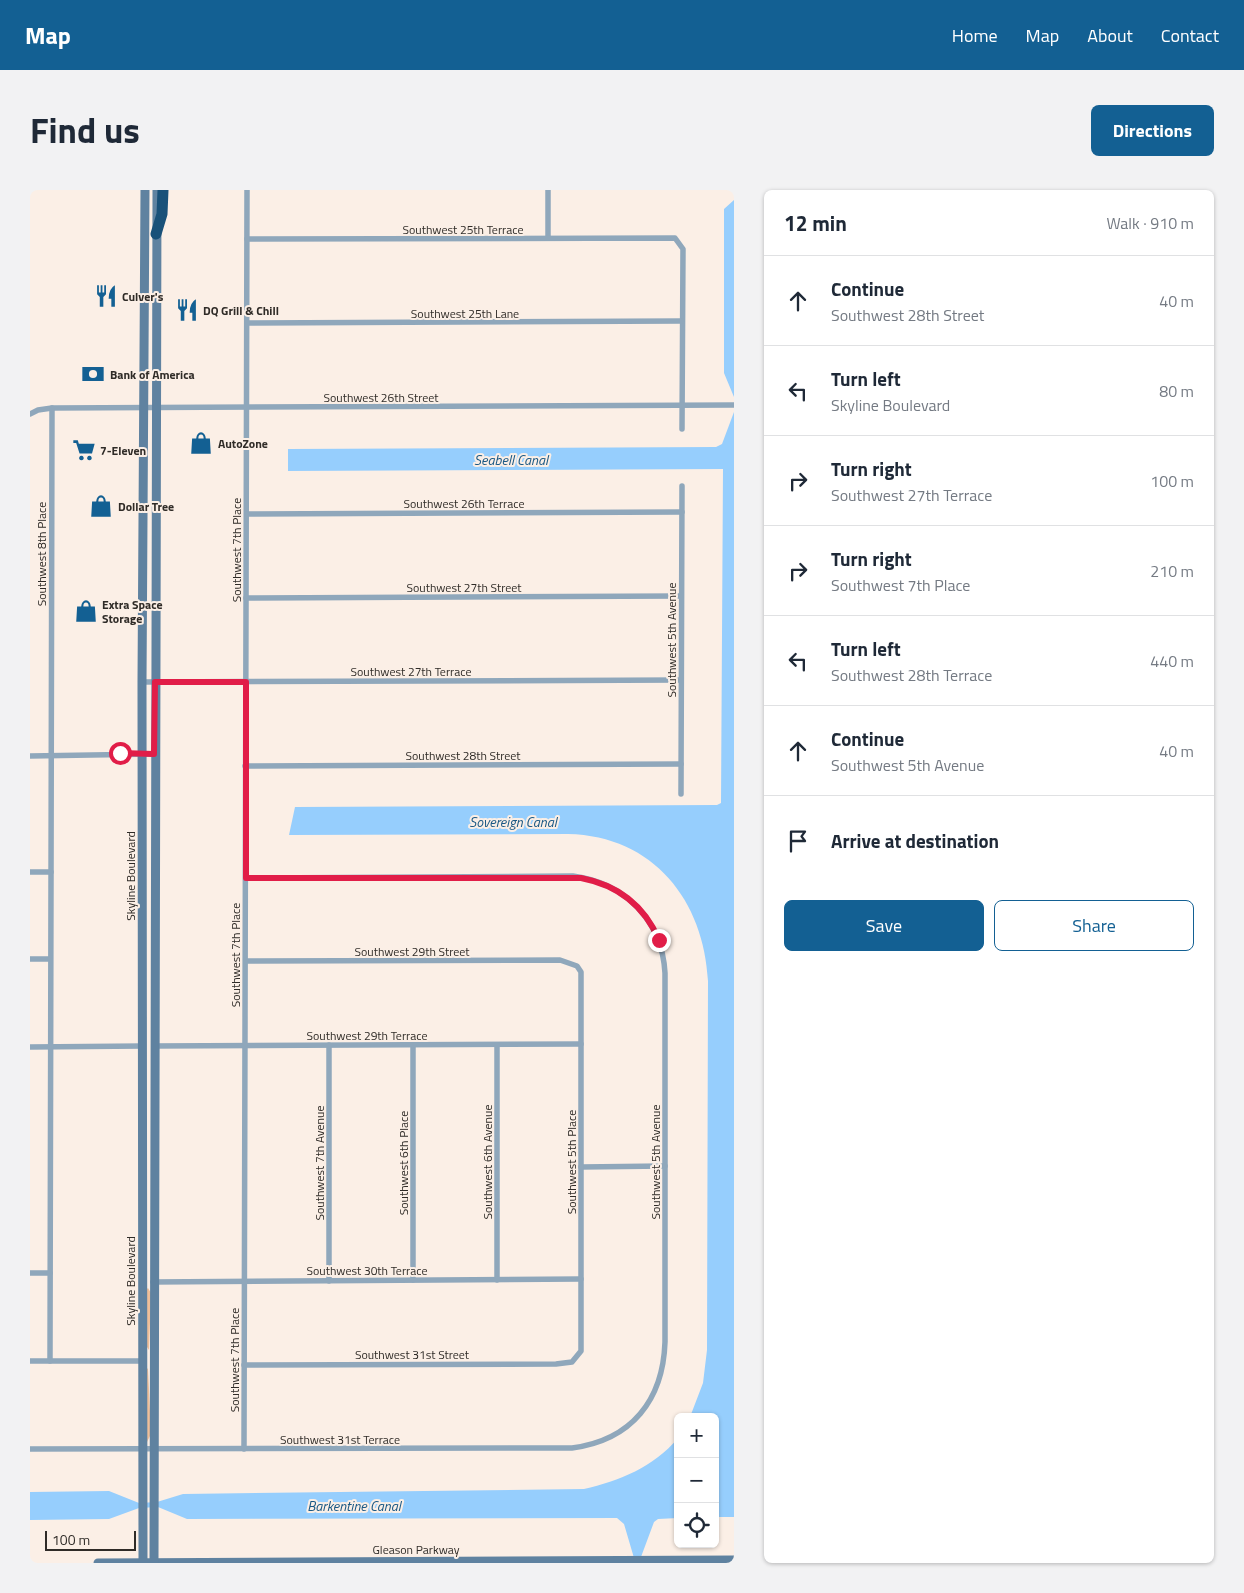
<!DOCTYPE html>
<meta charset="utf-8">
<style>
:root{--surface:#fff;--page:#f2f2f3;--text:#1f2937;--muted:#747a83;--line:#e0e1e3;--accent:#136093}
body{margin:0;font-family:"Titillium Web",sans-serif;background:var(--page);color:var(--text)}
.controls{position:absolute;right:15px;bottom:15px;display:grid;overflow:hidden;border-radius:8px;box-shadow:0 1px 4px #0004}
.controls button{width:45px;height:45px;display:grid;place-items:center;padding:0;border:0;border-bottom:1px solid var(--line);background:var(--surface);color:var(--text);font:25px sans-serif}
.scale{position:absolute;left:15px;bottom:12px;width:91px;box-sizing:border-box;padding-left:5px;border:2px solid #2f2b27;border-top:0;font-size:14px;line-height:18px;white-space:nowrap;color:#2f2b27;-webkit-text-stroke:4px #fbefe6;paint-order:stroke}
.stop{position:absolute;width:15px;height:15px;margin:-11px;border:4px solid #e11d48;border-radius:50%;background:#fff}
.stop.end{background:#e11d48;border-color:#fff;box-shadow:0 1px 5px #0008}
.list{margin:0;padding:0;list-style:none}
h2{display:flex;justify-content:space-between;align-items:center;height:65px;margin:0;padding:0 20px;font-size:21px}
h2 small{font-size:16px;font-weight:400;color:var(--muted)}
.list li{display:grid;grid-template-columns:32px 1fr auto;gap:15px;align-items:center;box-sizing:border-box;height:90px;padding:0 20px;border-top:1px solid var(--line)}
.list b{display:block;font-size:19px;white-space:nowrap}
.list p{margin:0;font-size:16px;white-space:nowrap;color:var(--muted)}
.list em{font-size:16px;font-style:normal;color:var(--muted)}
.actions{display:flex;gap:10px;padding:15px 20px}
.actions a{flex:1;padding:11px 0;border:1px solid var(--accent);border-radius:8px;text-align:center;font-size:18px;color:var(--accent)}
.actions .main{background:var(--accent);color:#fff}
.icon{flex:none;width:28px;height:28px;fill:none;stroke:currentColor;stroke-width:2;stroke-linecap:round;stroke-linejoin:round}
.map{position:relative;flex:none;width:704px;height:1373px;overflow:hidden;border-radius:8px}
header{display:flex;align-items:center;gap:30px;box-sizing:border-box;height:70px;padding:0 25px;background:var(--accent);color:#fff}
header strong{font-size:24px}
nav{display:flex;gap:28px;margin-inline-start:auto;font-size:18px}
.intro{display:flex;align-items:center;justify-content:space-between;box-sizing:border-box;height:120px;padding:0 30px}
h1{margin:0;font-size:35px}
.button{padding:12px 22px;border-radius:8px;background:var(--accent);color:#fff;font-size:18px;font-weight:700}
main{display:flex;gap:30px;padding:0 30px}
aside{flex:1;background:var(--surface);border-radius:8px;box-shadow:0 1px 4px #0004}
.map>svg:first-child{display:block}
.green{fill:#efbf99}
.water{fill:#96cefd}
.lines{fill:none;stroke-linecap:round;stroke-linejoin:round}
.street{stroke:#8fa7bb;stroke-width:5.5}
.secondary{stroke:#5f82a0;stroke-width:9}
.highway{stroke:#195179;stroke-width:11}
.route{stroke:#e11d48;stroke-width:6}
.labels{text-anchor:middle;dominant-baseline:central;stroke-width:4;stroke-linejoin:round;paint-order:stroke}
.street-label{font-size:12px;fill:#2f2b27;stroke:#fbefe6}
.poi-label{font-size:12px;font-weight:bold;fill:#2f2b27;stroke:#fbefe6;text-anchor:start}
.water-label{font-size:14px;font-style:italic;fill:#1a5884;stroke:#fbefe6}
</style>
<header>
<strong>Map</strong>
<nav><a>Home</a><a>Map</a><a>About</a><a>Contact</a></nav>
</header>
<div class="intro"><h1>Find us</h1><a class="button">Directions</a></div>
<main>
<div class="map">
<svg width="704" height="1373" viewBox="0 0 704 1373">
<rect width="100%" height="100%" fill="#fbefe6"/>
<g class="green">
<path d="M118 1098 121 1103 119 1160 117 1157V1099Z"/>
<path d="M118 1178 121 1244 117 1252 115 1182Z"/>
</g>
<g class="water">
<path d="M704 3V207L694 183V19L704 10Z"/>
<path d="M704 222V1327H685V1227H660L673 1193 677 1160 678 791C674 711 624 646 538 644L259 645 265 617 687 615 691 613 693 279 258 281V259L686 257 692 254Z"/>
<path d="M648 1248V1328L628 1329 624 1332 611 1367 604 1368 594 1334 587 1328 157 1329 128 1317 109 1318 79 1329 0 1330V1302L79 1301 109 1313 127 1312 153 1304 554 1299C589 1291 624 1277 648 1248Z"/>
</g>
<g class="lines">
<g class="street">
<path d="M518 48V0"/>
<path d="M217 49 645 48 653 59 652 239"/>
<path d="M217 133 652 131"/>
<path d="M0 224 8 220 22 218 704 215"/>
<path d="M217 324 652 322"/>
<path d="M216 408 651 406"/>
<path d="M112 492 651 490"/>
<path d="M0 566 124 564"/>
<path d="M215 576 651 574"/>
<path d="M651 604 652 296"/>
<path d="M0 682H21"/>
<path d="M0 769H20"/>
<path d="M299 855V1091"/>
<path d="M383 855V1090"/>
<path d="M124 856 551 854"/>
<path d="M0 857 113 856"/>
<path d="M551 977 635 976"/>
<path d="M0 1083H20"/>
<path d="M467 1090V855"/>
<path d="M123 1092 551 1089"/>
<path d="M0 1171H112"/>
<path d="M20 1171 22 218"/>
<path d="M214 1175 526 1174 542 1172 551 1161V782L547 776 530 770 216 771"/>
<path d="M0 1259 542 1258C602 1250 633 1210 635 1152V783C632 730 595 693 543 686L216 688"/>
<path d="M214 1259 217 0"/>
</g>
<g class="secondary">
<path d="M68 1373 704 1370"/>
<path d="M113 1373 112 492 115 0"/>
<path d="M124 1373 127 0"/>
</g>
<path class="highway" d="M126 44 132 24 133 0"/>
</g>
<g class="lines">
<path class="route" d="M90 563 124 564 125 492H216V688H551C588 695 614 715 629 750"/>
</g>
<defs>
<symbol id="restaurant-bare" viewBox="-9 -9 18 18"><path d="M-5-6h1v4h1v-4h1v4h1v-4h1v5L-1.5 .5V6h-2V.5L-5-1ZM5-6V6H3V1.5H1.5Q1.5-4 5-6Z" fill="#136093" stroke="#fbefe6" stroke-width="2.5" paint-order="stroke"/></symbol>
<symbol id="bank-bare" viewBox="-9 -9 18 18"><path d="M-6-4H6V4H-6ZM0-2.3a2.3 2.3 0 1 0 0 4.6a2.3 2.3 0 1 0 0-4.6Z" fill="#136093" stroke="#fbefe6" stroke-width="2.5" paint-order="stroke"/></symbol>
<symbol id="shop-bare" viewBox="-9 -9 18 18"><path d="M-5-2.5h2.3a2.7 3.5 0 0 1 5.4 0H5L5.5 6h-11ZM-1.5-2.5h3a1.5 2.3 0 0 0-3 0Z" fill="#136093" stroke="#fbefe6" stroke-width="2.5" paint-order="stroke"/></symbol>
<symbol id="supermarket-bare" viewBox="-9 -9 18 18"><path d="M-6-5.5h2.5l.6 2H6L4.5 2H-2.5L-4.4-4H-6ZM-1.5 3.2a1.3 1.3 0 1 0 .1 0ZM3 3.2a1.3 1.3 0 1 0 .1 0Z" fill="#136093" stroke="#fbefe6" stroke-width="2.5" paint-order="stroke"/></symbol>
</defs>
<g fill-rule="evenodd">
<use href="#restaurant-bare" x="60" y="90" width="32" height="32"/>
<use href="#restaurant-bare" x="141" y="104" width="32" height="32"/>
<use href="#bank-bare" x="47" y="168" width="32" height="32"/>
<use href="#shop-bare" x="155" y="237" width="32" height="32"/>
<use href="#supermarket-bare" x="38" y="244" width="32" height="32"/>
<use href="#shop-bare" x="55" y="300" width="32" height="32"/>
<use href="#shop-bare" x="40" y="405" width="32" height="32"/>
</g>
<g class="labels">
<g class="street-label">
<text x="433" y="39">Southwest 25th Terrace</text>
<text x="435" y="123">Southwest 25th Lane</text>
<text x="351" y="207">Southwest 26th Street</text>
<text x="434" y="313">Southwest 26th Terrace</text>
<text transform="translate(206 360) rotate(-90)">Southwest 7th Place</text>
<text transform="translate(11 364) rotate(-90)">Southwest 8th Place</text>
<text x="434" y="397">Southwest 27th Street</text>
<text transform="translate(641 450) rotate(-90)">Southwest 5th Avenue</text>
<text x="381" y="481">Southwest 27th Terrace</text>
<text x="433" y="565">Southwest 28th Street</text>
<text transform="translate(100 686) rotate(-90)">Skyline Boulevard</text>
<text x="382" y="761">Southwest 29th Street</text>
<text transform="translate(205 765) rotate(-90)">Southwest 7th Place</text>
<text x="337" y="845">Southwest 29th Terrace</text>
<text transform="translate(457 972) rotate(-90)">Southwest 6th Avenue</text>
<text transform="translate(541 972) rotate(-90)">Southwest 5th Place</text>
<text transform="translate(625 972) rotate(-90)">Southwest 5th Avenue</text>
<text transform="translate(289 973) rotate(-90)">Southwest 7th Avenue</text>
<text transform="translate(373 973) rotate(-90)">Southwest 6th Place</text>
<text x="337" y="1080">Southwest 30th Terrace</text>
<text transform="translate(100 1091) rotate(-90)">Skyline Boulevard</text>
<text x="382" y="1164">Southwest 31st Street</text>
<text transform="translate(204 1170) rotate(-90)">Southwest 7th Place</text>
<text x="310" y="1249">Southwest 31st Terrace</text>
<text x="386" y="1359">Gleason Parkway</text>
</g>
<g class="poi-label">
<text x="92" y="106">Culver's</text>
<text x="173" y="120">DQ Grill &amp; Chill</text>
<text x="80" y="184">Bank of America</text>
<text x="188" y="253">AutoZone</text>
<text x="70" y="260">7-Eleven</text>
<text x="88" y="316">Dollar Tree</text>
<text x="72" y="414">Extra Space<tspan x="72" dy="14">Storage</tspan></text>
</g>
<g class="water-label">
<text x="481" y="269">Seabell Canal</text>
<text x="483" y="631">Sovereign Canal</text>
<text x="324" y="1315">Barkentine Canal</text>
</g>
</g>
</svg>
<div class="controls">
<button>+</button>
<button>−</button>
<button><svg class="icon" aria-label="locate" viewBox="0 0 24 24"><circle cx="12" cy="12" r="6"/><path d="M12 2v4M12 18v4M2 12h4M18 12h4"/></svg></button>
</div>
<div class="scale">100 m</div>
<div class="stop" style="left:90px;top:563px"></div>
<div class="stop end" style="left:629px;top:750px"></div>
</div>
<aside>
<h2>12 min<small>Walk · 910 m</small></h2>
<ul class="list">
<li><svg class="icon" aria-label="ahead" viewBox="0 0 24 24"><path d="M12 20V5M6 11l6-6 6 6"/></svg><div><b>Continue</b><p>Southwest 28th Street</p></div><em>40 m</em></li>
<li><svg class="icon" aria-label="left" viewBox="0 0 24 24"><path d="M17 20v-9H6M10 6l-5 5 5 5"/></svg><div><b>Turn left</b><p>Skyline Boulevard</p></div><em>80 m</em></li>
<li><svg class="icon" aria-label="right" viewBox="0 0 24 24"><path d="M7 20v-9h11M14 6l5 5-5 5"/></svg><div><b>Turn right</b><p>Southwest 27th Terrace</p></div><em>100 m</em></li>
<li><svg class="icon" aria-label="right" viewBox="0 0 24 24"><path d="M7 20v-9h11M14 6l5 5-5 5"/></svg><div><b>Turn right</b><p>Southwest 7th Place</p></div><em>210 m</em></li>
<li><svg class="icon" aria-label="left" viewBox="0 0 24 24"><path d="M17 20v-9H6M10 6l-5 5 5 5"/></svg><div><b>Turn left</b><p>Southwest 28th Terrace</p></div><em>440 m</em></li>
<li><svg class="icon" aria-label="ahead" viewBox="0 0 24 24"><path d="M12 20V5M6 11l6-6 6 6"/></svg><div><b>Continue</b><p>Southwest 5th Avenue</p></div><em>40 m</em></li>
<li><svg class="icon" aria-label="arrive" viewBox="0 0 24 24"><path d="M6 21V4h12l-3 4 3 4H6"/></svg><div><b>Arrive at destination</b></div></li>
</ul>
<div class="actions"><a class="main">Save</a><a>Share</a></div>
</aside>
</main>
